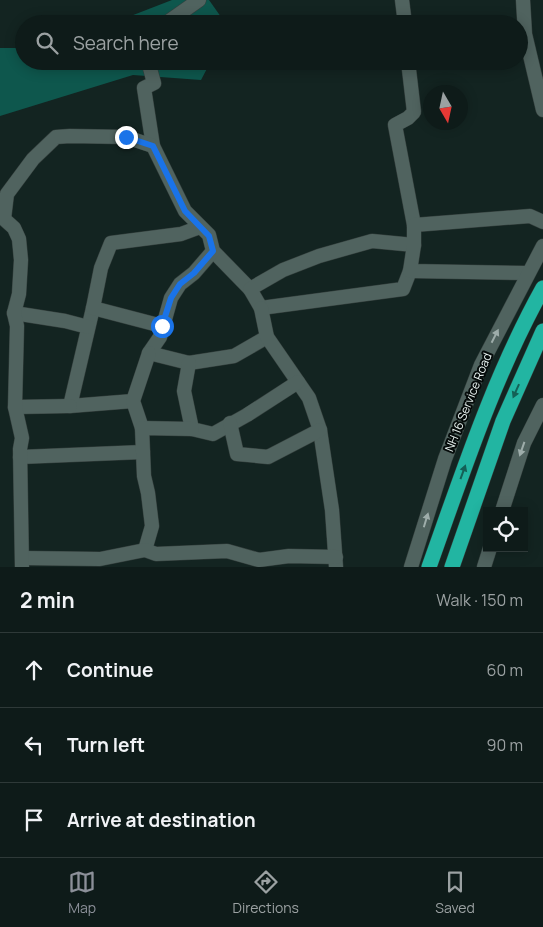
<!DOCTYPE html>
<meta charset="utf-8">
<style>
:root{--surface:#0e1b19;--page:#1c2826;--text:#f1f3f6;--muted:#9ba1a2;--line:#2e3938;--accent:#8c9099}
body{margin:0;font-family:Manrope,sans-serif;background:var(--page);color:var(--text)}
.controls{position:absolute;right:15px;bottom:15px;display:grid;overflow:hidden;border-radius:0px;box-shadow:0 2px 12px #0003}
.controls button{width:45px;height:45px;display:grid;place-items:center;padding:0;border:0;border-bottom:1px solid var(--line);background:var(--surface);color:var(--text);font:25px sans-serif}
.compass{position:absolute;left:423px;top:85px;width:45px;height:45px;border-radius:50%;background:var(--surface);box-shadow:0 2px 12px #0003;rotate:171deg}
.stop{position:absolute;width:15px;height:15px;margin:-11px;border:4px solid #1a73e8;border-radius:50%;background:#fff}
.stop.end{background:#1a73e8;border-color:#fff;box-shadow:0 1px 5px #0008}
.list{margin:0;padding:0;list-style:none}
h2{display:flex;justify-content:space-between;align-items:center;height:65px;margin:0;padding:0 20px;font-size:21px}
h2 small{font-size:16px;font-weight:400;color:var(--muted)}
.list li{display:grid;grid-template-columns:32px 1fr auto;gap:15px;align-items:center;box-sizing:border-box;height:75px;padding:0 20px;border-top:1px solid var(--line)}
.list b{display:block;font-size:19px;white-space:nowrap}
.list em{font-size:16px;font-style:normal;color:var(--muted)}
.icon{flex:none;width:28px;height:28px;fill:none;stroke:currentColor;stroke-width:2;stroke-linecap:round;stroke-linejoin:round}
.map{position:relative;flex:none;width:543px;height:567px;overflow:hidden}
.search{position:absolute;background:var(--surface);box-shadow:0 2px 12px #0003;left:15px;right:15px;top:15px;height:55px;display:flex;align-items:center;gap:12px;box-sizing:border-box;padding:0 18px;border-radius:28px;color:var(--muted);font-size:19px}
.sheet{height:290px;background:var(--surface)}
nav{display:flex;justify-content:space-around;align-items:center;box-sizing:border-box;height:70px;border-top:1px solid var(--line);background:var(--surface);font-size:14px;color:var(--muted)}
nav a{display:grid;justify-items:center;gap:2px}
nav .on{color:var(--accent)}
.map>svg:first-child{display:block}
.water{fill:#0e574d}
.lines{fill:none;stroke-linecap:round;stroke-linejoin:round}
.minor-casing{stroke:#35403e;stroke-width:15}
.highway-casing{stroke:#35403e;stroke-width:16}
.minor{stroke:#50635f;stroke-width:14}
.highway{stroke:#22b5a2;stroke-width:15}
.oneway{fill:#9eadaa}
.oneway2{fill:#146056}
.route{stroke:#1a73e8;stroke-width:6}
.labels{text-anchor:middle;dominant-baseline:central;stroke-width:4;stroke-linejoin:round;paint-order:stroke}
.street-label{font-size:12px;fill:#edf7f5;stroke:#050b0a}
</style>
<div class="map">
<svg width="543" height="567" viewBox="0 0 543 567">
<rect width="100%" height="100%" fill="#132421"/>
<g class="water">
<path d="M172 0H209L226 24H110Z"/>
<path d="M0 48H24V61H211L201 80 133 75 0 116Z"/>
</g>
<g class="lines">
<defs>
<g id="minor">
<path d="M402 0 405 24"/>
<path d="M523 0 525 34 543 110"/>
<path d="M165 24 199 0"/>
<path d="M148 61 154 83 144 88 153 146 185 211 209 235 213 251 250 289"/>
<path d="M408 61 414 112 408 118 395 125 414 225"/>
<path d="M213 251 194 273 180 284 171 298 160 337 149 353 189 363 234 356 267 337"/>
<path d="M410 271 403 289 261 308 250 289 283 270 319 256 372 241 414 245"/>
<path d="M527 273 410 271 414 245V225L530 216 543 222"/>
<path d="M93 308 70 406 133 401"/>
<path d="M261 308 267 337 309 398 320 430 332 510 336 567"/>
<path d="M14 313 65 321 88 327"/>
<path d="M162 326 93 308 101 268 111 243 181 234 200 227"/>
<path d="M189 363 184 391 192 429 213 434 247 415 298 382"/>
<path d="M15 407 70 406"/>
<path d="M230 423 237 454 268 457 320 430"/>
<path d="M142 428 133 401 149 353"/>
<path d="M20 457 143 452"/>
<path d="M502 511 524 443 543 405"/>
<path d="M145 550 152 526 148 493 144 476 142 428 192 429"/>
<path d="M23 558 100 559 145 550 156 554 227 551 259 560 289 556 336 557"/>
<path d="M22 567 20 449 22 438 15 407 17 326 14 313 19 294 21 260 19 239 14 228 4 219 7 194 33 159 56 137 70 136 126 137 153 146"/>
<path d="M411 567 445 459 481 365 543 246"/>
<path d="M484 567 490 548"/>
</g>
<g id="highway">
<path d="M429 567C463 472 494 376 543 288"/>
<path d="M452 567 503 421 543 331"/>
</g>
</defs>
<use href="#minor" class="minor-casing"/>
<use href="#highway" class="highway-casing"/>
<use href="#minor" class="minor"/>
<use href="#highway" class="highway"/>
</g>
<defs><path id="oneway-solid" d="M-6-.8H1V-3.2L6.5 0L1 3.2V.8H-6Z" transform="scale(1.25)"/></defs>
<g class="oneway">
<use href="#oneway-solid" transform="translate(495 336) rotate(-63)"/>
<use href="#oneway-solid" transform="translate(522 449) rotate(109)"/>
<use href="#oneway-solid" transform="translate(426 520) rotate(-73)"/>
</g>
<g class="oneway2">
<use href="#oneway-solid" transform="translate(516 391) rotate(114)"/>
<use href="#oneway-solid" transform="translate(463 472) rotate(-70)"/>
</g>
<g class="lines">
<path class="route" d="M126 137 153 146 185 211 209 236 213 251 194 273 180 284 171 298 162 326"/>
</g>
<g class="labels">
<g class="street-label">
<text transform="translate(468 402) rotate(-68)">NH 16 Service Road</text>
</g>
</g>
</svg>
<div class="controls">
<button><svg class="icon" aria-label="locate" viewBox="0 0 24 24"><circle cx="12" cy="12" r="6"/><path d="M12 2v4M12 18v4M2 12h4M18 12h4"/></svg></button>
</div>
<svg class="compass" viewBox="-18 -18 36 36"><path d="M0-13l5 13h-10z" fill="#e53935"/><path d="M0 13l5-13h-10z" fill="#9ba1a2"/></svg>
<div class="stop" style="left:162px;top:326px"></div>
<div class="stop end" style="left:126px;top:137px"></div>
<div class="search"><svg class="icon" aria-label="search" viewBox="0 0 24 24"><circle cx="10" cy="10" r="6"/><path d="M15 15l6 6"/></svg>Search here</div>
</div>
<section class="sheet">
<h2>2 min<small>Walk · 150 m</small></h2>
<ul class="list">
<li><svg class="icon" aria-label="ahead" viewBox="0 0 24 24"><path d="M12 20V5M6 11l6-6 6 6"/></svg><div><b>Continue</b></div><em>60 m</em></li>
<li><svg class="icon" aria-label="left" viewBox="0 0 24 24"><path d="M17 20v-9H6M10 6l-5 5 5 5"/></svg><div><b>Turn left</b></div><em>90 m</em></li>
<li><svg class="icon" aria-label="arrive" viewBox="0 0 24 24"><path d="M6 21V4h12l-3 4 3 4H6"/></svg><div><b>Arrive at destination</b></div></li>
</ul>
</section>
<nav>
<a class="on"><svg class="icon" aria-label="map" viewBox="0 0 24 24"><path d="M3 6l6-2 6 2 6-2v14l-6 2-6-2-6 2zM9 4v14M15 6v14"/></svg>Map</a>
<a><svg class="icon" aria-label="directions" viewBox="0 0 24 24"><path d="M12 3l9 9-9 9-9-9zM9 14v-3h6M13 9l2 2-2 2"/></svg>Directions</a>
<a><svg class="icon" aria-label="saved" viewBox="0 0 24 24"><path d="M7 4h10v16l-5-4-5 4z"/></svg>Saved</a>
</nav>
